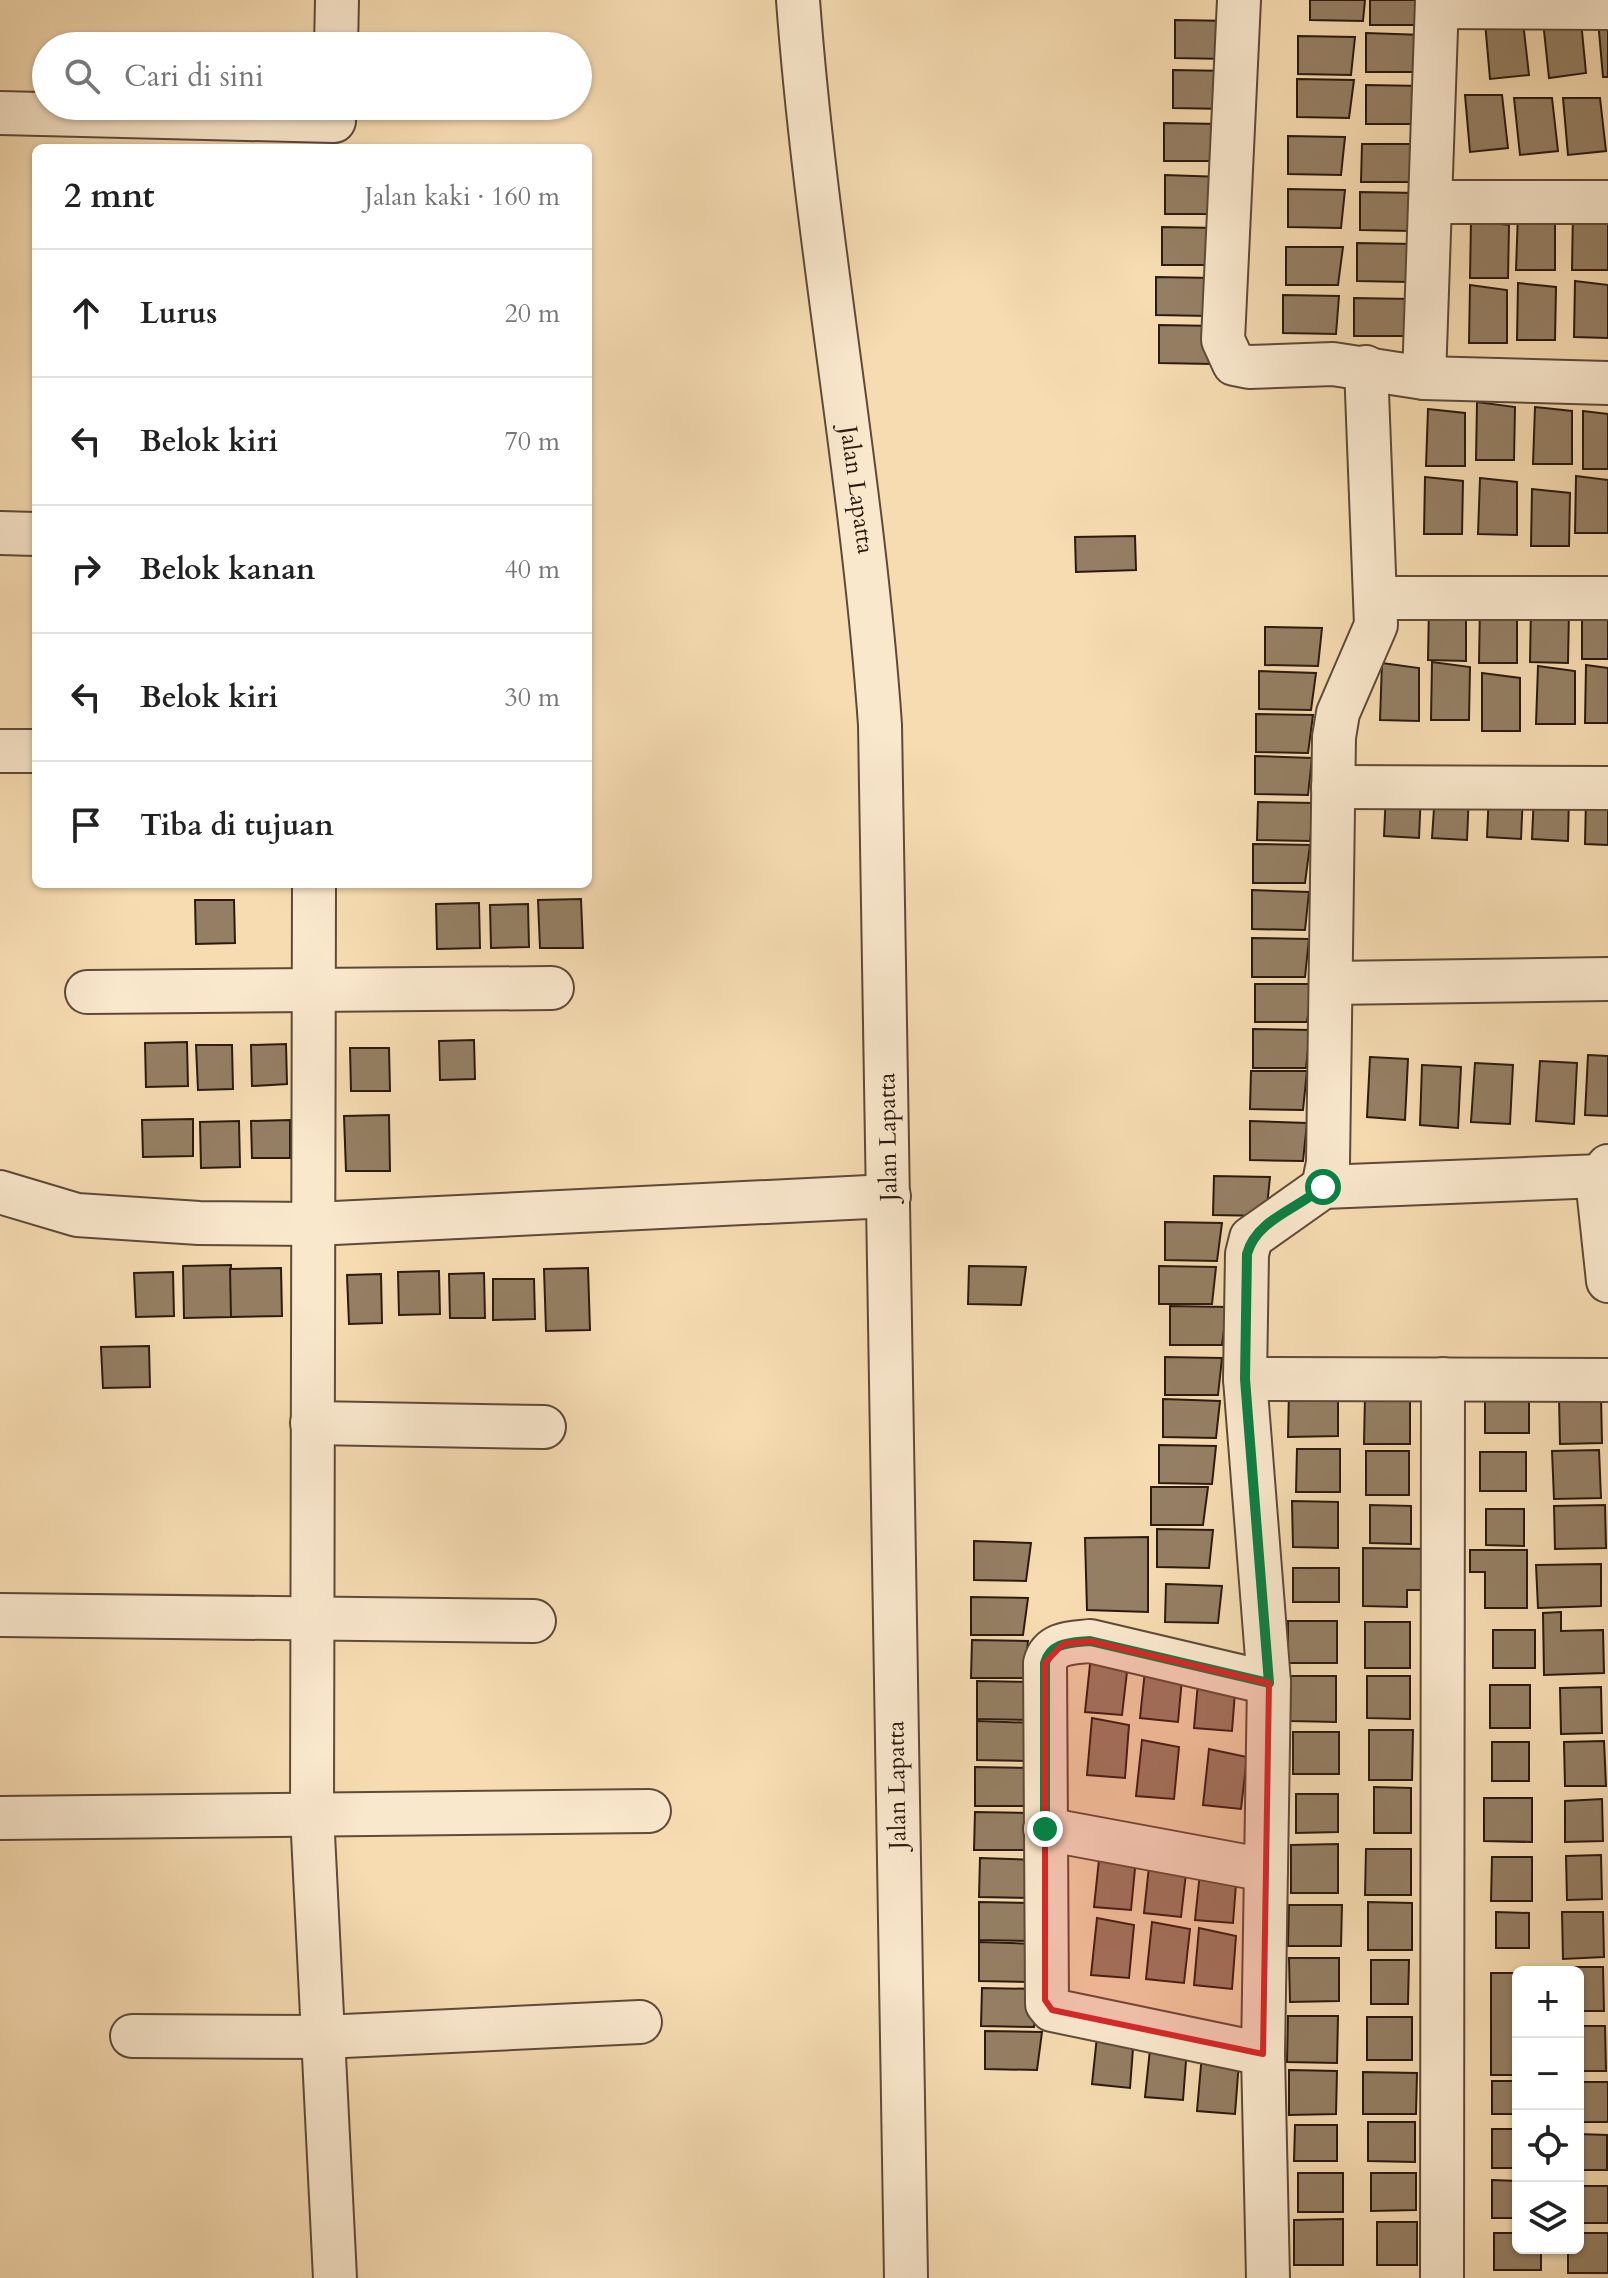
<!DOCTYPE html>
<html lang="id">
<meta charset="utf-8">
<style>
:root{--surface:#fff;--page:#f6f6f6;--text:#222;--muted:#767676;--line:#e0e0e0}
body{margin:0;font-family:Cardo,serif;background:var(--page);color:var(--text)}
.controls{position:absolute;right:24px;bottom:24px;display:grid;overflow:hidden;border-radius:12px;box-shadow:0 2px 6px #0004}
.controls button{width:72px;height:72px;display:grid;place-items:center;padding:0;border:0;border-bottom:2px solid var(--line);background:var(--surface);color:var(--text);font:40px sans-serif}
.stop{position:absolute;width:24px;height:24px;margin:-18px;border:6px solid #0b8043;border-radius:50%;background:#fff}
.stop.end{background:#0b8043;border-color:#fff;box-shadow:0 2px 8px #0008}
.list{margin:0;padding:0;list-style:none}
h2{display:flex;justify-content:space-between;align-items:center;height:104px;margin:0;padding:0 32px;font-size:34px}
h2 small{font-size:26px;font-weight:400;color:var(--muted)}
.list li{display:grid;grid-template-columns:52px 1fr auto;gap:24px;align-items:center;box-sizing:border-box;height:128px;padding:0 32px;border-top:2px solid var(--line)}
.list b{display:block;font-size:30px;white-space:nowrap}
.list em{font-size:26px;font-style:normal;color:var(--muted)}
.icon{flex:none;width:44px;height:44px;fill:none;stroke:currentColor;stroke-width:2;stroke-linecap:round;stroke-linejoin:round}
.map{position:relative;flex:none;width:1608px;height:2278px;overflow:hidden}
.search{position:absolute;background:var(--surface);box-shadow:0 2px 6px #0004;left:32px;top:32px;width:560px;height:88px;display:flex;align-items:center;gap:20px;box-sizing:border-box;padding:0 28px;border-radius:44px;color:var(--muted);font-size:30px}
.panel{position:absolute;background:var(--surface);box-shadow:0 2px 6px #0004;left:32px;top:144px;width:560px;height:744px;border-radius:12px}
.map>svg:first-child{display:block}
.building{fill:#957f64;stroke:#2a1a0f;stroke-width:2}
.lines{fill:none;stroke-linecap:round;stroke-linejoin:round}
.minor-casing{stroke:#5d4a38;stroke-width:46}
.minor{stroke:#fae8cd;stroke-width:42}
.route{stroke:#0b8043;stroke-width:10}
.marked{fill:#d62828;fill-opacity:0.2;stroke:#d62828;stroke-width:6;stroke-linejoin:round}
.labels{text-anchor:middle;dominant-baseline:central;stroke-width:6;stroke-linejoin:round;paint-order:stroke}
.street-label{font-size:24px;fill:#2a1a0f;stroke:#fae8cd}
</style>
<div class="map">
<svg width="1608" height="2278" viewBox="0 0 1608 2278">
<rect width="100%" height="100%" fill="#f7dcb2"/>
<filter id="stains"><feTurbulence type="fractalNoise" baseFrequency=".0025" numOctaves="4"/><feColorMatrix values="0 0 0 0 .2 0 0 0 0 .09 0 0 0 0 .02 0 0 0 .5 -.17"/></filter>
<radialGradient id="worn" r=".72"><stop offset=".6" stop-color="#630" stop-opacity="0"/><stop offset="1" stop-color="#630" stop-opacity=".3"/></radialGradient>
<g class="building">
<path d="M1310 0H1365L1363 21 1310 20Z"/>
<path d="M1370 0H1425L1422 25H1370Z"/>
<path d="M1175 20 1232 21 1228 59 1175 58Z"/>
<path d="M1598 20H1608V77H1603Z"/>
<path d="M1543 21H1581L1586 73 1549 78Z"/>
<path d="M1485 22H1523L1529 75 1490 79Z"/>
<path d="M1366 33 1423 35 1419 72H1366Z"/>
<path d="M1298 36 1355 37 1351 75 1298 74Z"/>
<path d="M1173 70 1230 71 1226 109 1173 108Z"/>
<path d="M1297 79 1354 80 1349 118 1297 117Z"/>
<path d="M1366 85 1423 86 1419 124H1366Z"/>
<path d="M1465 95H1502L1508 148 1470 152Z"/>
<path d="M1514 98H1552L1558 151 1520 155Z"/>
<path d="M1563 98H1600L1606 151 1568 155Z"/>
<path d="M1164 123 1221 124 1217 161H1164Z"/>
<path d="M1288 136 1345 137 1341 175 1288 174Z"/>
<path d="M1362 144H1418L1414 182H1361Z"/>
<path d="M1165 175 1222 177 1217 214H1165Z"/>
<path d="M1288 189 1345 190 1341 228 1288 227Z"/>
<path d="M1360 192 1417 193 1413 231 1360 230Z"/>
<path d="M1518 213 1555 217V270H1516Z"/>
<path d="M1573 213 1608 217V270H1572Z"/>
<path d="M1471 221 1509 225 1508 278H1470Z"/>
<path d="M1162 227 1219 228 1215 265H1162Z"/>
<path d="M1357 243 1413 244 1409 282 1357 281Z"/>
<path d="M1286 247H1343L1338 285H1286Z"/>
<path d="M1156 277 1213 278 1209 316 1156 315Z"/>
<path d="M1575 281 1608 285V338L1574 337Z"/>
<path d="M1518 283 1556 287 1555 340H1517Z"/>
<path d="M1470 285 1507 290V343H1469Z"/>
<path d="M1283 295 1339 296 1336 334 1283 333Z"/>
<path d="M1354 298 1411 299 1407 336H1354Z"/>
<path d="M1159 325 1216 326 1212 364 1159 363Z"/>
<path d="M1477 402 1515 407 1514 460H1476Z"/>
<path d="M1535 407 1572 411V464H1533Z"/>
<path d="M1428 409 1465 413V466H1426Z"/>
<path d="M1583 411 1608 414V469H1583Z"/>
<path d="M1576 476 1608 480V533H1575Z"/>
<path d="M1425 477 1463 481 1462 534H1424Z"/>
<path d="M1480 478 1517 482V535L1478 534Z"/>
<path d="M1532 489 1570 493 1569 546H1531Z"/>
<path d="M1135 536 1136 570 1076 572 1075 537Z"/>
<path d="M1582 602 1608 605V659H1582Z"/>
<path d="M1429 604 1466 608V661L1428 660Z"/>
<path d="M1531 605 1569 610 1568 663 1530 662Z"/>
<path d="M1480 606 1517 610V663H1479Z"/>
<path d="M1265 627 1322 628 1318 666 1265 665Z"/>
<path d="M1432 662 1470 667 1469 720H1431Z"/>
<path d="M1382 663 1419 668V721L1380 720Z"/>
<path d="M1586 665 1608 668V723H1585Z"/>
<path d="M1538 666 1575 671V724H1536Z"/>
<path d="M1259 671 1316 673 1311 710 1259 709Z"/>
<path d="M1482 673 1520 678V731H1482Z"/>
<path d="M1256 714 1313 715 1308 753 1256 752Z"/>
<path d="M1255 756 1312 758 1308 795 1255 794Z"/>
<path d="M1386 792H1421L1419 838 1384 836Z"/>
<path d="M1489 792 1523 793 1521 839 1487 837Z"/>
<path d="M1469 793 1467 840 1432 838 1435 794Z"/>
<path d="M1534 794 1569 795 1568 841 1532 839Z"/>
<path d="M1586 799H1608V845L1585 844Z"/>
<path d="M1258 802 1314 803 1310 841 1257 840Z"/>
<path d="M1253 844 1310 845 1305 883H1253Z"/>
<path d="M1252 890 1309 892 1305 930 1252 929Z"/>
<path d="M581 899 583 948H540L538 900Z"/>
<path d="M195 900H234L235 943 196 944Z"/>
<path d="M479 903 480 948 437 949 436 904Z"/>
<path d="M528 904 529 947 491 948 490 905Z"/>
<path d="M1252 938 1309 939 1305 977H1252Z"/>
<path d="M1255 984H1312L1307 1022H1255Z"/>
<path d="M1253 1029 1310 1030 1306 1068H1253Z"/>
<path d="M474 1040 475 1079 440 1080 439 1041Z"/>
<path d="M187 1042 188 1086 146 1087 145 1043Z"/>
<path d="M286 1044 287 1084 252 1086 251 1045Z"/>
<path d="M196 1045H232L233 1089 198 1090Z"/>
<path d="M350 1048H389L390 1091H351Z"/>
<path d="M1588 1055 1608 1056V1116L1585 1115Z"/>
<path d="M1370 1057 1408 1059 1405 1120 1367 1117Z"/>
<path d="M1540 1061 1577 1063 1574 1124 1536 1121Z"/>
<path d="M1475 1063 1513 1065 1510 1124 1471 1122Z"/>
<path d="M1422 1065 1461 1067 1458 1128 1420 1125Z"/>
<path d="M1251 1071H1307L1303 1110 1250 1109Z"/>
<path d="M389 1115 390 1171H346L344 1116Z"/>
<path d="M193 1119V1156L143 1157 142 1120Z"/>
<path d="M290 1120V1158H252L251 1121Z"/>
<path d="M239 1121 240 1167 201 1168 200 1122Z"/>
<path d="M1250 1121 1307 1123 1303 1161 1250 1160Z"/>
<path d="M1214 1176 1270 1177 1266 1216 1213 1215Z"/>
<path d="M1165 1222 1222 1223 1217 1261 1165 1260Z"/>
<path d="M231 1265 232 1317 184 1318 183 1266Z"/>
<path d="M969 1266 1026 1267 1021 1305 968 1304Z"/>
<path d="M1159 1266 1216 1267 1212 1304H1159Z"/>
<path d="M281 1268 282 1316 231 1317 230 1269Z"/>
<path d="M588 1268 590 1330 546 1331 544 1269Z"/>
<path d="M439 1271 440 1314 399 1315 398 1272Z"/>
<path d="M173 1272 174 1316 136 1317 134 1273Z"/>
<path d="M484 1273 485 1318H450L449 1274Z"/>
<path d="M381 1274 382 1323 349 1324 347 1275Z"/>
<path d="M493 1279H534L535 1319 493 1320Z"/>
<path d="M1170 1306 1227 1307 1222 1345H1170Z"/>
<path d="M149 1346 150 1387 103 1388 101 1347Z"/>
<path d="M1165 1357 1222 1358 1218 1395H1165Z"/>
<path d="M1289 1390H1338V1436L1288 1437Z"/>
<rect x="1485" y="1394" width="44" height="39"/>
<path d="M1365 1395H1410V1444H1364Z"/>
<path d="M1601 1396 1602 1443 1560 1444 1559 1397Z"/>
<path d="M1163 1399 1220 1401 1216 1438 1163 1437Z"/>
<path d="M1159 1445 1216 1446 1212 1484 1159 1483Z"/>
<path d="M1297 1449H1340V1492H1296Z"/>
<path d="M1599 1450 1601 1498 1554 1499 1552 1451Z"/>
<rect x="1366" y="1451" width="43" height="44"/>
<rect x="1480" y="1452" width="46" height="39"/>
<path d="M1151 1487H1208L1203 1525H1151Z"/>
<path d="M1292 1501 1338 1502V1548L1293 1547Z"/>
<path d="M1370 1505 1411 1506V1544L1370 1543Z"/>
<path d="M1605 1505 1606 1548 1555 1549 1554 1506Z"/>
<path d="M1486 1509H1524V1546L1486 1545Z"/>
<path d="M1157 1529 1213 1530 1209 1568 1157 1567Z"/>
<path d="M1148 1537V1612L1087 1610 1085 1538Z"/>
<path d="M974 1541 1031 1543 1026 1581 974 1580Z"/>
<path d="M1363 1548 1427 1549V1590H1407V1607L1363 1606Z"/>
<path d="M1470 1550H1527V1608H1485V1572H1470Z"/>
<path d="M1601 1564V1606L1538 1608 1536 1565Z"/>
<rect x="1293" y="1568" width="46" height="34"/>
<path d="M1166 1584 1222 1586 1218 1623 1165 1622Z"/>
<path d="M971 1597 1028 1598 1023 1635H971Z"/>
<path d="M1561 1612V1631L1603 1630 1604 1673 1544 1675 1543 1613Z"/>
<rect x="1288" y="1621" width="49" height="42"/>
<rect x="1365" y="1622" width="45" height="46"/>
<rect x="1493" y="1630" width="42" height="38"/>
<path d="M972 1640 1028 1641 1024 1678H971Z"/>
<path d="M1091 1655 1128 1663 1122 1715 1085 1712Z"/>
<path d="M1146 1661 1183 1668 1178 1722 1140 1718Z"/>
<path d="M1199 1671 1236 1679 1232 1731 1194 1728Z"/>
<path d="M1291 1676H1336V1722L1290 1721Z"/>
<path d="M1367 1676H1410V1719L1367 1718Z"/>
<path d="M977 1681 1034 1682 1029 1720 977 1719Z"/>
<rect x="1490" y="1685" width="40" height="43"/>
<path d="M1601 1687 1602 1733 1561 1734 1560 1688Z"/>
<path d="M1092 1718 1129 1725 1125 1778 1087 1775Z"/>
<path d="M977 1721 1034 1723 1029 1761 977 1760Z"/>
<path d="M1369 1730H1413L1412 1780H1369Z"/>
<rect x="1293" y="1732" width="46" height="42"/>
<path d="M1142 1740 1179 1747 1174 1799 1136 1796Z"/>
<path d="M1604 1741 1606 1786H1565L1564 1742Z"/>
<rect x="1492" y="1742" width="37" height="39"/>
<path d="M1209 1749 1247 1757 1241 1809 1203 1805Z"/>
<path d="M975 1767 1032 1768 1028 1806H975Z"/>
<path d="M1374 1787 1411 1788V1833H1374Z"/>
<path d="M1296 1794H1338V1832L1296 1833Z"/>
<path d="M1484 1798H1532V1842L1484 1841Z"/>
<path d="M1602 1799 1603 1841 1565 1842V1801Z"/>
<path d="M975 1812 1031 1813 1027 1850H974Z"/>
<path d="M1338 1844V1893H1291V1845Z"/>
<path d="M1366 1849H1411V1895H1365Z"/>
<path d="M1100 1850 1136 1858 1131 1910 1094 1907Z"/>
<path d="M1601 1855 1602 1899 1567 1900 1566 1856Z"/>
<path d="M1150 1857 1187 1864 1181 1917 1144 1913Z"/>
<path d="M1492 1857H1532V1901H1491Z"/>
<path d="M980 1858 1037 1860 1033 1898 979 1897Z"/>
<path d="M1201 1863 1237 1871 1233 1923 1195 1920Z"/>
<path d="M979 1902 1036 1903 1032 1941 979 1940Z"/>
<path d="M1368 1902 1412 1903V1950H1368Z"/>
<path d="M1289 1905H1342L1341 1946H1288Z"/>
<path d="M1496 1912 1529 1913V1948H1496Z"/>
<path d="M1562 1912H1603L1604 1957 1563 1959Z"/>
<path d="M1097 1918 1134 1925 1129 1978 1091 1975Z"/>
<path d="M1152 1922 1190 1929 1184 1983 1146 1979Z"/>
<path d="M1199 1928 1236 1936 1232 1989 1194 1985Z"/>
<path d="M979 1942 1036 1944 1031 1982 979 1981Z"/>
<path d="M1289 1958H1339V2001L1290 2002Z"/>
<path d="M1371 1960H1409L1408 2004H1371Z"/>
<path d="M1564 1967H1603L1604 2011H1578V1972H1564Z"/>
<rect x="1491" y="1973" width="27" height="102"/>
<path d="M982 1988 1039 1989 1034 2027 981 2026Z"/>
<path d="M1288 2016H1338L1337 2063 1287 2062Z"/>
<rect x="1367" y="2017" width="45" height="43"/>
<path d="M1578 2026H1605L1606 2071H1578Z"/>
<path d="M1098 2027 1134 2035 1130 2088 1092 2084Z"/>
<path d="M985 2031 1042 2032 1037 2070 985 2069Z"/>
<path d="M1151 2040 1187 2048 1183 2100 1145 2097Z"/>
<path d="M1202 2054 1239 2061 1235 2114 1197 2111Z"/>
<path d="M1289 2070 1337 2071 1336 2114 1289 2115Z"/>
<path d="M1363 2072 1417 2073 1416 2114H1363Z"/>
<rect x="1492" y="2081" width="26" height="33"/>
<rect x="1578" y="2082" width="30" height="40"/>
<path d="M1368 2122H1415V2162L1368 2161Z"/>
<path d="M1295 2125H1337V2161H1294Z"/>
<rect x="1492" y="2129" width="26" height="39"/>
<path d="M1578 2134 1607 2135V2170H1578Z"/>
<rect x="1298" y="2173" width="45" height="39"/>
<path d="M1371 2173H1416V2210L1371 2211Z"/>
<path d="M1492 2180 1518 2181V2218H1492Z"/>
<rect x="1578" y="2186" width="30" height="37"/>
<path d="M1343 2219V2265H1294V2220Z"/>
<rect x="1377" y="2222" width="40" height="43"/>
<path d="M1494 2233H1518V2248H1541V2270H1494Z"/>
<path d="M1578 2233H1608V2273H1568V2248H1578Z"/>
</g>
<g class="lines">
<defs>
<g id="minor">
<path d="M798 0C816 243 863 482 880 725L906 2278"/>
<path d="M1239 0 1223 340 1234 364 1249 367 1333 364 1424 378 1608 383"/>
<path d="M1437 7 1608 8"/>
<path d="M336 46 337 0"/>
<path d="M0 113 334 121"/>
<path d="M1431 202H1608"/>
<path d="M1424 378 1437 0"/>
<path d="M0 533 36 534"/>
<path d="M1376 598H1608"/>
<path d="M0 751H36"/>
<path d="M1333 787 1608 788"/>
<path d="M314 884 312 1814 335 2278"/>
<path d="M1331 983 1608 979"/>
<path d="M87 992 552 988"/>
<path d="M1608 1166 1598 1188 1608 1281"/>
<path d="M1323 1187 1328 1163 1334 737 1338 713 1376 625 1366 367"/>
<path d="M0 1192 77 1215 199 1223 314 1224 889 1196"/>
<path d="M1245 1379 1247 1254 1251 1238 1323 1187 1601 1176"/>
<path d="M312 1423 544 1427"/>
<path d="M0 1615 534 1621"/>
<path d="M0 1818 649 1811"/>
<path d="M1045 1829 1266 1870"/>
<path d="M132 2036 323 2037 640 2022"/>
<path d="M1263 2054 1052 2010 1047 2004 1045 1663C1051 1642 1071 1643 1090 1641L1269 1683"/>
<path d="M1268 2278 1263 2054 1269 1683 1245 1379 1608 1380"/>
<path d="M1442 2278 1443 1379"/>
</g>
</defs>
<use href="#minor" class="minor-casing"/>
<use href="#minor" class="minor"/>
</g>
<g class="lines">
<path class="route" d="M1045 1829V1663C1051 1642 1070 1643 1090 1641L1269 1683 1245 1379 1247 1254C1256 1220 1297 1209 1323 1187"/>
</g>
<path class="marked" d="M1090 1641 1269 1683 1263 2054 1052 2010 1045 2000V1663L1063 1644Z"/>
<g class="labels">
<g class="street-label">
<text transform="translate(857 490) rotate(82)">Jalan Lapatta</text>
<text transform="translate(888 1137) rotate(-91)">Jalan Lapatta</text>
<text transform="translate(897 1785) rotate(-91)">Jalan Lapatta</text>
</g>
</g>
<rect width="100%" height="100%" filter="url(#stains)"/>
<rect width="100%" height="100%" fill="url(#worn)"/>
</svg>
<div class="controls">
<button>+</button>
<button>−</button>
<button><svg class="icon" aria-label="locate" viewBox="0 0 24 24"><circle cx="12" cy="12" r="6"/><path d="M12 2v4M12 18v4M2 12h4M18 12h4"/></svg></button>
<button><svg class="icon" aria-label="layers" viewBox="0 0 24 24"><path d="M12 4l9 5-9 5-9-5zM3 14l9 5 9-5"/></svg></button>
</div>
<div class="stop" style="left:1323px;top:1187px"></div>
<div class="stop end" style="left:1045px;top:1829px"></div>
<div class="search"><svg class="icon" aria-label="search" viewBox="0 0 24 24"><circle cx="10" cy="10" r="6"/><path d="M15 15l6 6"/></svg>Cari di sini</div>
<section class="panel">
<h2>2 mnt<small>Jalan kaki · 160 m</small></h2>
<ul class="list">
<li><svg class="icon" aria-label="ahead" viewBox="0 0 24 24"><path d="M12 20V5M6 11l6-6 6 6"/></svg><div><b>Lurus</b></div><em>20 m</em></li>
<li><svg class="icon" aria-label="left" viewBox="0 0 24 24"><path d="M17 20v-9H6M10 6l-5 5 5 5"/></svg><div><b>Belok kiri</b></div><em>70 m</em></li>
<li><svg class="icon" aria-label="right" viewBox="0 0 24 24"><path d="M7 20v-9h11M14 6l5 5-5 5"/></svg><div><b>Belok kanan</b></div><em>40 m</em></li>
<li><svg class="icon" aria-label="left" viewBox="0 0 24 24"><path d="M17 20v-9H6M10 6l-5 5 5 5"/></svg><div><b>Belok kiri</b></div><em>30 m</em></li>
<li><svg class="icon" aria-label="arrive" viewBox="0 0 24 24"><path d="M6 21V4h12l-3 4 3 4H6"/></svg><div><b>Tiba di tujuan</b></div></li>
</ul>
</section>
</div>
